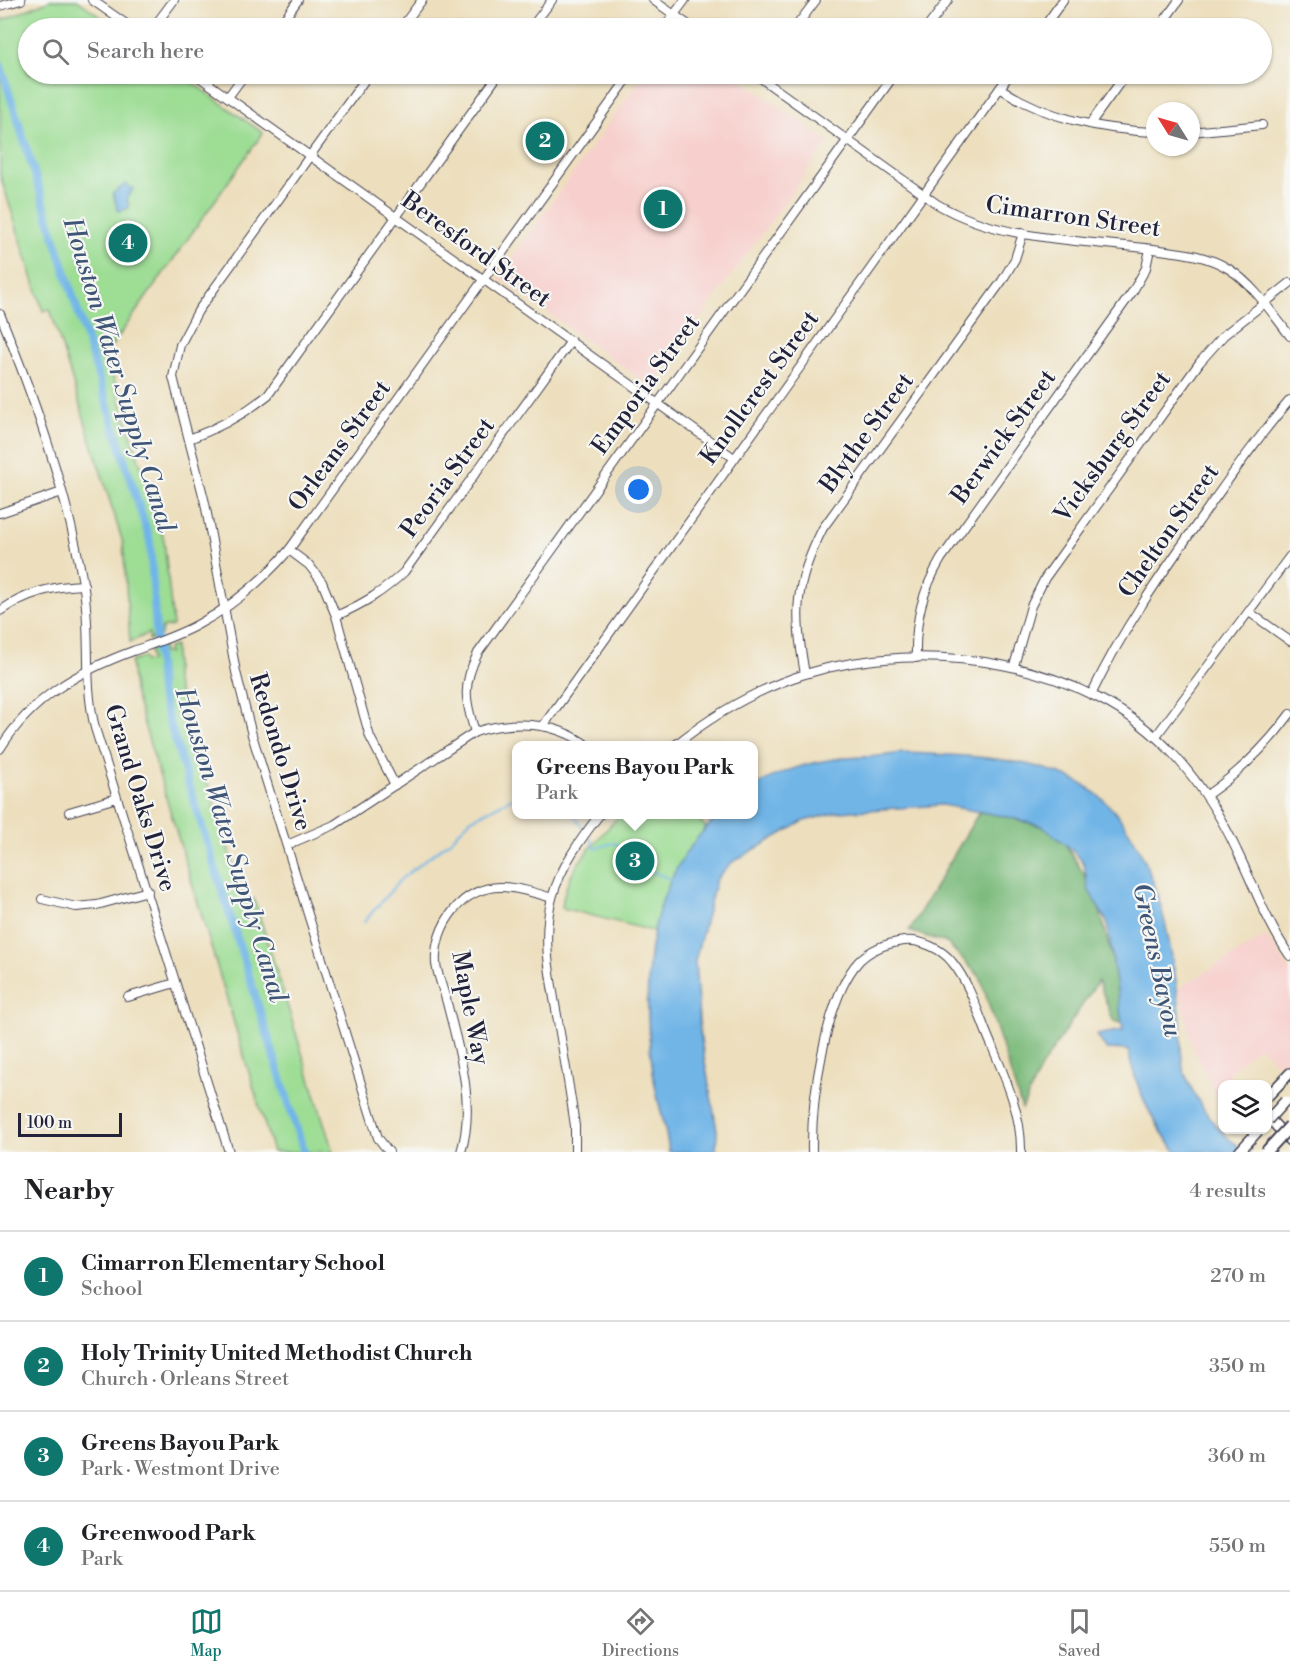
<!DOCTYPE html>
<meta charset="utf-8">
<style>
:root{--surface:#fff;--page:#f6f6f6;--text:#202124;--muted:#757577;--line:#e0e0e0;--accent:#0f766e}
body{margin:0;font-family:"Libre Bodoni",serif;background:var(--page);color:var(--text)}
.controls{position:absolute;right:18px;bottom:18px;display:grid;overflow:hidden;border-radius:12px;box-shadow:0 2px 4px #0004}
.controls button{width:54px;height:54px;display:grid;place-items:center;padding:0;border:0;border-bottom:2px solid var(--line);background:var(--surface);color:var(--text);font:30px sans-serif}
.compass{position:absolute;left:1146px;top:102px;width:54px;height:54px;border-radius:50%;background:var(--surface);box-shadow:0 2px 4px #0004;rotate:307deg}
.scale{position:absolute;left:18px;bottom:15px;width:104px;box-sizing:border-box;padding-left:6px;border:3px solid #22223b;border-top:0;font-size:16px;line-height:21px;white-space:nowrap;color:#22223b;-webkit-text-stroke:4px #f6f6f2;paint-order:stroke}
.you{position:absolute;left:639px;top:490px;width:21px;height:21px;margin:-15px;border:4px solid #fff;border-radius:50%;background:#1a73e8;box-shadow:0 0 0 9px #1a73e833}
.badge{display:grid;place-items:center;width:39px;height:39px;border-radius:50%;background:var(--accent);color:#fff;font-size:20px;font-weight:700}
.pin{position:absolute;translate:-50% -50%;border:3px solid #fff;box-shadow:0 2px 6px #0006}
.popup{position:absolute;left:512px;top:741px;width:246px;height:78px;box-sizing:border-box;display:grid;place-content:center;border-radius:12px;background:var(--surface);filter:drop-shadow(0 2px 4px #0005);font-size:20px;white-space:nowrap;color:var(--muted)}
.popup b{font-size:22px;color:var(--text)}
.popup::after{content:'';position:absolute;left:50%;top:100%;margin-left:-12px;border:12px solid transparent;border-top-color:var(--surface)}
.list{margin:0;padding:0;list-style:none}
h2{display:flex;justify-content:space-between;align-items:center;height:78px;margin:0;padding:0 24px;font-size:26px}
h2 small{font-size:20px;font-weight:400;color:var(--muted)}
.list li{display:grid;grid-template-columns:39px 1fr auto;gap:18px;align-items:center;box-sizing:border-box;height:90px;padding:0 24px;border-top:2px solid var(--line)}
.list b{display:block;font-size:22px;white-space:nowrap}
.list p{margin:0;font-size:20px;white-space:nowrap;color:var(--muted)}
.list em{font-size:20px;font-style:normal;color:var(--muted)}
.icon{flex:none;width:33px;height:33px;fill:none;stroke:currentColor;stroke-width:2;stroke-linecap:round;stroke-linejoin:round}
.map{position:relative;flex:none;width:1290px;height:1152px;overflow:hidden}
.search{position:absolute;background:var(--surface);box-shadow:0 2px 4px #0004;left:18px;right:18px;top:18px;height:66px;display:flex;align-items:center;gap:15px;box-sizing:border-box;padding:0 21px;border-radius:33px;color:var(--muted);font-size:22px}
.sheet{height:438px;background:var(--surface)}
nav{display:flex;justify-content:space-around;align-items:center;box-sizing:border-box;height:84px;border-top:2px solid var(--line);background:var(--surface);font-size:16px;color:var(--muted)}
nav a{display:grid;justify-items:center;gap:3px}
nav .on{color:var(--accent)}
.map>svg:first-child{display:block}
.built{fill:#f7d0cd}
.green{fill:#9ddd94;stroke:#608068;stroke-width:1.5}
.forest{fill:#7ebc7e;stroke:#506f5c;stroke-width:1.5}
.water{fill:#71b5e7;stroke:#4a6c91;stroke-width:1.5}
.lines{fill:none;stroke-linecap:round;stroke-linejoin:round}
.stream{stroke:#71b5e7;stroke-width:2}
.canal{stroke:#71b5e7;stroke-width:8}
.minor-casing{stroke:#403e4e;stroke-width:10}
.major-casing{stroke:#403e4e;stroke-width:12}
.minor{stroke:#fff;stroke-width:8}
.major{stroke:#fff;stroke-width:9}
.major-bridge-casing{stroke:#403e4e;stroke-width:12;stroke-linecap:butt}
.highway-bridge-casing{stroke:#403e4e;stroke-width:14;stroke-linecap:butt}
.major-bridge{stroke:#fff;stroke-width:9}
.highway-bridge{stroke:#fff;stroke-width:10}
.labels{text-anchor:middle;dominant-baseline:central;stroke-width:4.5;stroke-linejoin:round;paint-order:stroke}
.street-label{font-size:24px;fill:#22223b;stroke:#f6f6f2}
.water-label{font-size:26px;font-style:italic;fill:#3e5577;stroke:#f6f6f2}
</style>
<div class="map">
<svg width="1290" height="1152" viewBox="0 0 1290 1152">
<rect width="100%" height="100%" fill="#f6f6f2"/>
<filter id="ink" filterUnits="userSpaceOnUse"><feTurbulence type="fractalNoise" baseFrequency=".0167" numOctaves="2"/><feDisplacementMap in="SourceGraphic" scale="12" xChannelSelector="R" yChannelSelector="G"/><feConvolveMatrix kernelMatrix="1 2 1 2 8 2 1 2 1" color-interpolation-filters="sRGB"/></filter>
<filter id="wash" filterUnits="userSpaceOnUse"><feTurbulence type="fractalNoise" baseFrequency=".008" numOctaves="4" result="noise"/><feDisplacementMap in="SourceGraphic" scale="24" xChannelSelector="R" yChannelSelector="G"/><feGaussianBlur stdDeviation="1.35" result="paint"/><feColorMatrix in="noise" values="0 0 0 0 0 0 0 0 0 0 0 0 0 0 0 0 0 1.4 0 .05"/><feComposite in="paint" operator="in"/></filter>
<g filter="url(#wash)">
<rect width="100%" height="100%" fill="#eddfbd"/>
<g class="built">
<path d="M644 74H733L828 142 651 387 498 277Z"/>
<path d="M1266 936 1290 971V1055L1279 1065 1259 1046 1227 1074 1237 1084H1222V1111L1192 1045 1179 988Z"/>
</g>
<g class="green">
<path d="M50 0H77L117 28H28V74H180L263 133 106 354 164 540 173 626 162 628 161 635 149 640V633L130 642 123 543 50 309 43 311 0 175V17L3 20Z"/>
<path d="M163 646V653H169L168 648 175 646V680L245 901 254 899 333 1152H273L134 691 131 662 144 657 145 661H151L150 650Z"/>
<path d="M620 815H695L711 833 660 933 562 908C564 870 595 843 620 815Z"/>
</g>
<path class="forest" d="M981 809 1057 831 1095 892 1130 1027 1113 1020 1098 981 1042 1066 1022 1109 980 977 947 943 909 931Z"/>
<g class="water">
<path d="M126 184 133 189 127 198 129 208 118 211 113 193Z"/>
<path d="M900 753C958 755 1047 756 1094 792 1157 840 1173 948 1181 1021 1182 1036 1179 1056 1184 1071 1196 1103 1218 1135 1247 1152H1177C1151 1122 1136 1089 1128 1050L1106 1049 1097 1035 1123 1030 1107 922 1088 889 1084 863 1070 848 1042 826 1008 817 942 805 839 812 804 821 731 863 716 880 708 910 695 961 700 1034 717 1130 716 1152H669C666 1125 656 1099 653 1072 640 978 645 882 719 815L754 814V787C779 771 813 761 843 758 862 757 882 757 900 753Z"/>
</g>
<g class="lines">
<g class="stream">
<path d="M573 814 583 828"/>
<path d="M590 838 595 848 614 843 623 847 639 866 672 880"/>
<path d="M364 922 401 879 450 841 470 820 516 796"/>
</g>
<path class="canal" d="M0 64 150 541 160 692 304 1152"/>
</g>
</g>
<g filter="url(#ink)">
<g class="lines">
<defs>
<g id="minor">
<path d="M92 0 132 28"/>
<path d="M653 0 693 28"/>
<path d="M0 6 21 0"/>
<path d="M153 28 174 0"/>
<path d="M278 28 298 0"/>
<path d="M401 28 422 0"/>
<path d="M531 28 552 0"/>
<path d="M664 28 685 0"/>
<path d="M795 28 816 0"/>
<path d="M927 28 948 0"/>
<path d="M1043 28 1063 0"/>
<path d="M1159 28 1179 0"/>
<path d="M195 74 734 458"/>
<path d="M369 74 198 311 180 345 173 377 205 503 236 672 252 735 378 1138 389 1152"/>
<path d="M755 74 937 204C998 240 1076 240 1145 248 1173 252 1204 253 1229 269 1254 285 1272 313 1290 336"/>
<path d="M1000 88C1044 118 1102 130 1155 132"/>
<path d="M228 97 245 74"/>
<path d="M1090 124 1126 74"/>
<path d="M1191 132 1262 125"/>
<path d="M0 314C35 400 67 491 83 583 92 631 83 680 95 728L229 1152"/>
<path d="M189 439C219 428 243 415 268 395L499 74"/>
<path d="M0 513 62 492"/>
<path d="M289 550 309 565 322 582 336 616 370 737 395 785"/>
<path d="M0 611C26 593 52 586 84 585"/>
<path d="M1249 612 1290 641"/>
<path d="M336 616C363 604 383 592 404 572L571 341"/>
<path d="M916 658C915 621 922 591 941 559L1133 291 1146 268 1150 249"/>
<path d="M1014 666 1031 606 1045 578 1200 362 1224 335 1290 283"/>
<path d="M805 674C794 612 794 585 823 528L1002 281 1015 259 1023 233"/>
<path d="M1092 693C1121 632 1160 576 1199 521 1228 480 1257 438 1290 400"/>
<path d="M543 726 1010 74"/>
<path d="M475 732C465 700 462 685 478 653L895 74"/>
<path d="M1156 736 1290 556"/>
<path d="M674 746C713 715 757 689 805 674 925 637 1088 660 1175 756 1201 785 1221 816 1237 851 1254 886 1267 923 1290 956"/>
<path d="M0 749C31 698 79 671 133 651 155 643 177 636 197 625 233 606 263 580 289 550L631 74"/>
<path d="M1207 795C1240 772 1266 747 1290 714"/>
<path d="M69 812 117 798"/>
<path d="M287 845 334 825 475 732C513 720 555 721 588 746"/>
<path d="M42 899 76 907 97 905 148 891"/>
<path d="M128 997 175 983"/>
<path d="M461 1152C476 1104 459 1050 447 1003 444 991 438 977 436 964 433 926 463 885 503 887 520 888 536 893 552 898"/>
<path d="M575 1152V1126C570 1091 564 1056 558 1021 551 980 541 939 552 898 561 866 580 840 600 814"/>
<path d="M812 1152C811 1103 825 998 859 961 871 949 888 943 904 941 920 939 942 949 952 962 970 984 978 1013 989 1039 1004 1075 1022 1113 1021 1152"/>
</g>
<g id="major">
<path d="M1268 1096 1290 1073"/>
<path d="M1268 1117 1290 1141"/>
<path d="M1239 1152 1259 1130"/>
</g>
</defs>
<use href="#minor" class="minor-casing"/>
<use href="#major" class="major-casing"/>
<use href="#minor" class="minor"/>
<use href="#major" class="major"/>
<defs>
<path id="major-bridge" d="M1268 1120 1285 1101"/>
<path id="highway-bridge" d="M1266 1152 1290 1126"/>
</defs>
<use href="#major-bridge" class="major-bridge-casing"/>
<use href="#highway-bridge" class="highway-bridge-casing"/>
<use href="#major-bridge" class="major-bridge"/>
<use href="#highway-bridge" class="highway-bridge"/>
</g>
</g>
<g class="labels">
<g class="street-label">
<text transform="translate(1073 217) rotate(8)">Cimarron Street</text>
<text transform="translate(476 250) rotate(36)">Beresford Street</text>
<text transform="translate(646 385) rotate(-54)">Emporia Street</text>
<text transform="translate(760 388) rotate(-54)">Knollcrest Street</text>
<text transform="translate(867 433) rotate(-54)">Blythe Street</text>
<text transform="translate(1004 437) rotate(-54)">Berwick Street</text>
<text transform="translate(340 446) rotate(-54)">Orleans Street</text>
<text transform="translate(1113 447) rotate(-54)">Vicksburg Street</text>
<text transform="translate(448 478) rotate(-54)">Peoria Street</text>
<text transform="translate(1169 531) rotate(-55)">Chelton Street</text>
<text transform="translate(280 752) rotate(73)">Redondo Drive</text>
<text transform="translate(140 798) rotate(73)">Grand Oaks Drive</text>
<text transform="translate(470 1008) rotate(79)">Maple Way</text>
</g>
<g class="water-label">
<text transform="translate(119 375) rotate(73)">Houston Water Supply Canal</text>
<text transform="translate(231 845) rotate(73)">Houston Water Supply Canal</text>
<text transform="translate(1157 960) rotate(78)">Greens Bayou</text>
</g>
</g>
</svg>
<div class="controls">
<button><svg class="icon" aria-label="layers" viewBox="0 0 24 24"><path d="M12 4l9 5-9 5-9-5zM3 14l9 5 9-5"/></svg></button>
</div>
<svg class="compass" viewBox="-18 -18 36 36"><path d="M0-13l5 13h-10z" fill="#e53935"/><path d="M0 13l5-13h-10z" fill="#757577"/></svg>
<div class="scale">100 m</div>
<div class="you"></div>
<div class="pin badge" style="left:663px;top:209px">1</div>
<div class="pin badge" style="left:545px;top:141px">2</div>
<div class="pin badge" style="left:635px;top:861px">3</div>
<div class="popup"><b>Greens Bayou Park</b>Park</div>
<div class="pin badge" style="left:128px;top:243px">4</div>
<div class="search"><svg class="icon" aria-label="search" viewBox="0 0 24 24"><circle cx="10" cy="10" r="6"/><path d="M15 15l6 6"/></svg>Search here</div>
</div>
<section class="sheet">
<h2>Nearby<small>4 results</small></h2>
<ul class="list">
<li><span class="badge">1</span><div><b>Cimarron Elementary School</b><p>School</p></div><em>270 m</em></li>
<li><span class="badge">2</span><div><b>Holy Trinity United Methodist Church</b><p>Church · Orleans Street</p></div><em>350 m</em></li>
<li><span class="badge">3</span><div><b>Greens Bayou Park</b><p>Park · Westmont Drive</p></div><em>360 m</em></li>
<li><span class="badge">4</span><div><b>Greenwood Park</b><p>Park</p></div><em>550 m</em></li>
</ul>
</section>
<nav>
<a class="on"><svg class="icon" aria-label="map" viewBox="0 0 24 24"><path d="M3 6l6-2 6 2 6-2v14l-6 2-6-2-6 2zM9 4v14M15 6v14"/></svg>Map</a>
<a><svg class="icon" aria-label="directions" viewBox="0 0 24 24"><path d="M12 3l9 9-9 9-9-9zM9 14v-3h6M13 9l2 2-2 2"/></svg>Directions</a>
<a><svg class="icon" aria-label="saved" viewBox="0 0 24 24"><path d="M7 4h10v16l-5-4-5 4z"/></svg>Saved</a>
</nav>
